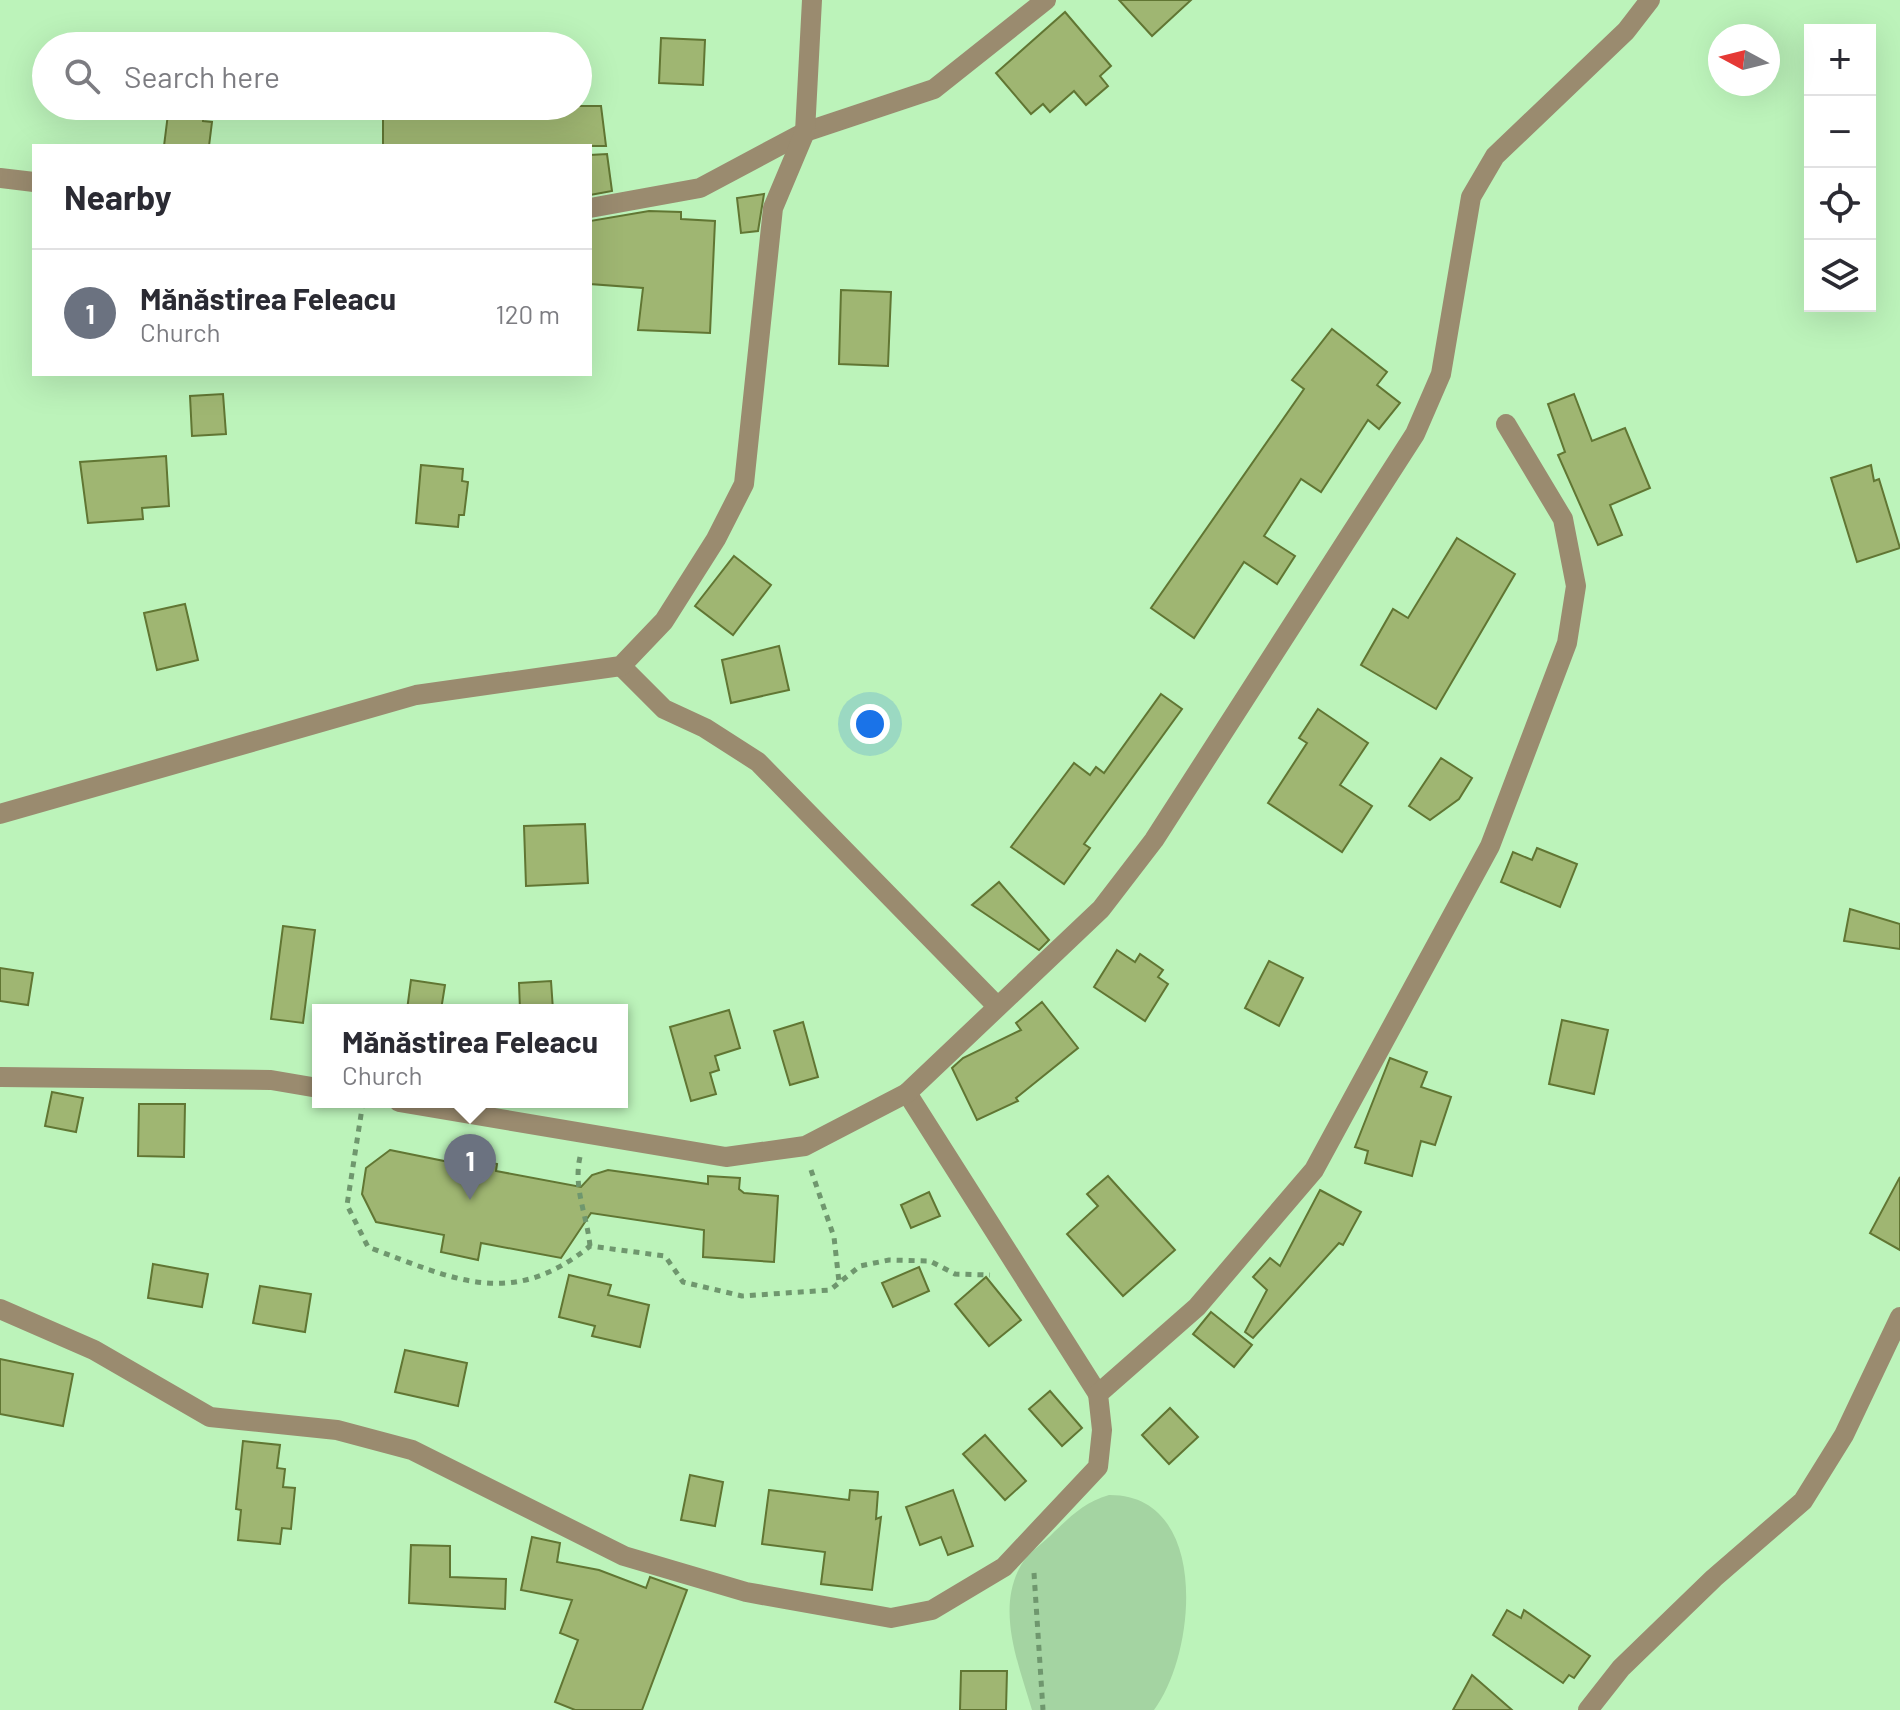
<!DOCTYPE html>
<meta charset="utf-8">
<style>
:root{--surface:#fff;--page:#f7f7f7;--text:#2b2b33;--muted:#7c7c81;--line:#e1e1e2;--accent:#111827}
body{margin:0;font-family:Barlow,sans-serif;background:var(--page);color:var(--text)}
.controls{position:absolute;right:24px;top:24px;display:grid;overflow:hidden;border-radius:0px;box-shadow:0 8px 32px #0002}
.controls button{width:72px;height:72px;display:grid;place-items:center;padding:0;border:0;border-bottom:2px solid var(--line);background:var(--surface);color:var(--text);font:40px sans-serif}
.compass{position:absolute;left:1708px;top:24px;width:72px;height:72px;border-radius:50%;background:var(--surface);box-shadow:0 8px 32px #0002;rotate:277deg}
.you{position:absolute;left:870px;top:724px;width:28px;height:28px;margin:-20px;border:6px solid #fff;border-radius:50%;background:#1a73e8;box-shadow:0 0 0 12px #1a73e833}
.badge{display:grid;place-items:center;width:52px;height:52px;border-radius:50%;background:var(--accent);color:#fff;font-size:26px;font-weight:700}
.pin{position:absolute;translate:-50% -66px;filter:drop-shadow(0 2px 4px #0008)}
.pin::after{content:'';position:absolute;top:42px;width:28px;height:24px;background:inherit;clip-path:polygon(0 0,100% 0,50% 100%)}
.popup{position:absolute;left:312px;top:1004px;width:316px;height:104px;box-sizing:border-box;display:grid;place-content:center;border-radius:0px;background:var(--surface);filter:drop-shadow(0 2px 6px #0005);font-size:26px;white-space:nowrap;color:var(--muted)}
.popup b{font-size:30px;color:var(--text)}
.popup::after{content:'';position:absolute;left:50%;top:100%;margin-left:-16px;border:16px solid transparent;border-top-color:var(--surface)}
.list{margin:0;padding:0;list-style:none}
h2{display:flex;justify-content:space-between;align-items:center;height:104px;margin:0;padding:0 32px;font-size:34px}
h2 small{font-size:26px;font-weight:400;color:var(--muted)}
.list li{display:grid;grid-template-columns:52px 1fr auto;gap:24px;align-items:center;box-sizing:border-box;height:128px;padding:0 32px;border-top:2px solid var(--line)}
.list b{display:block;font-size:30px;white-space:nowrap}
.list p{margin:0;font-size:26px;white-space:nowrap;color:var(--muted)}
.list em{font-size:26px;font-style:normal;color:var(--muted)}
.icon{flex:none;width:44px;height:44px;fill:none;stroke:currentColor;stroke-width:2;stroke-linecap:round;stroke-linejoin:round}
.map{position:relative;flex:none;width:1900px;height:1710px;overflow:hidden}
.search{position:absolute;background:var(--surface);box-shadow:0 8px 32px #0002;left:32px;top:32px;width:560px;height:88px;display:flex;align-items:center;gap:20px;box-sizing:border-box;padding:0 28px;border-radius:44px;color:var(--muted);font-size:30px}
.panel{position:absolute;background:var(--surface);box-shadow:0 8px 32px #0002;left:32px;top:144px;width:560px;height:232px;border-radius:0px}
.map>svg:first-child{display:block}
.green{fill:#a4d4a2}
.building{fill:#9fb672;stroke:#617633;stroke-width:2}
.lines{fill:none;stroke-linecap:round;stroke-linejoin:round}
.path{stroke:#6f976e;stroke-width:5;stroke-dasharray:6 6;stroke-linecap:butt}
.minor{stroke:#9a8b6f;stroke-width:20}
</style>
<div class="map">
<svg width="1900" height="1710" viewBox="0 0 1900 1710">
<rect width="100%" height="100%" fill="#bcf3ba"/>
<path class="green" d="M1109 1495C1210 1494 1197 1653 1154 1710H1032C1019 1665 994 1607 1023 1562 1030 1551 1045 1542 1054 1532 1072 1515 1085 1502 1109 1495Z"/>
<g class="building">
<path d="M1119 0H1191L1152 36Z"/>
<path d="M1065 12 1111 66 1100 76 1108 86 1086 105 1074 91 1050 112 1043 104 1031 114 996 73Z"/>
<path d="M661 38 705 40 703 85 659 83Z"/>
<path d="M169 106 204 109 203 121 212 122 209 146H164Z"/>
<path d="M383 106H417V114L502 112 501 106H601L606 146H383Z"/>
<path d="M607 154 612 191 590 195V155Z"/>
<path d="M764 194 758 231 741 233 737 198Z"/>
<path d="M649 211 681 212V219L715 221 710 333 638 330 643 288 590 284V221Z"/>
<path d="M841 290 891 292 888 366 839 364Z"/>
<path d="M1332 329 1387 372 1377 385 1400 403 1379 429 1368 420 1321 492 1301 479 1264 536 1295 556 1277 584 1244 562 1194 638 1151 608 1304 389 1292 380Z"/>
<path d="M223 394 226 434 192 436 190 396Z"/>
<path d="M1574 394 1592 441 1625 428 1650 488 1610 505 1622 535 1598 545 1558 455 1565 452 1548 404Z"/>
<path d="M166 456 169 506 142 508 143 519 88 523 80 462Z"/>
<path d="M421 465 463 469 462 481 468 482 464 515H459L458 527 416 523Z"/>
<path d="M1871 465 1874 481 1879 479 1900 548 1857 562 1831 478Z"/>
<path d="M1457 538 1515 574 1436 709 1361 665 1393 609 1408 618Z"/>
<path d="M734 556 771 585 733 635 695 606Z"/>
<path d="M185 604 198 660 157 670 144 613Z"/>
<path d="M779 646 789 690 731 703 722 660Z"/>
<path d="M1161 694 1182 709 1084 844 1090 848 1064 884 1011 847 1074 763 1090 775 1096 767 1104 773Z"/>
<path d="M1318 709 1368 743 1340 785 1372 806 1342 852 1268 803 1307 743 1299 738Z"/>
<path d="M1441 758 1472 778 1459 799 1430 820 1409 806Z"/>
<path d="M585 824 588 883 526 886 524 826Z"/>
<path d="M1537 848 1577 864 1560 907 1501 882 1513 852 1532 860Z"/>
<path d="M999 882 1049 940 1039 950 972 905Z"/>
<path d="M1850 909 1900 924V949L1844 941Z"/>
<path d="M283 926 315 930 303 1023 271 1019Z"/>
<path d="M1117 950 1135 962 1140 954 1163 970 1158 977 1168 984 1145 1021 1094 987Z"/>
<path d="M1269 961 1303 978 1279 1026 1245 1008Z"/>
<path d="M0 968 33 973 28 1005 0 1001Z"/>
<path d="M411 980 445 985 441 1010H407Z"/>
<path d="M551 981 553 1010H520L519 983Z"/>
<path d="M1042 1002 1078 1048 1016 1098 1018 1101 977 1120 952 1068 963 1058 1021 1030 1016 1023Z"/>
<path d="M729 1010 740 1048 715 1056 719 1070 710 1073 716 1094 691 1101 670 1027Z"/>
<path d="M1562 1020 1608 1030 1594 1094 1549 1084Z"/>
<path d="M803 1022 818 1077 790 1085 774 1031Z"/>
<path d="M1390 1058 1427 1072 1421 1087 1451 1097 1435 1145 1421 1141 1412 1176 1365 1163 1368 1151 1355 1147Z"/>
<path d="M52 1092 83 1098 76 1132 45 1126Z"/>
<path d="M139 1104H185L184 1157 138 1156Z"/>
<path d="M390 1150 459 1164 461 1156 497 1164 496 1171 581 1187 592 1175 608 1170 708 1184V1176L740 1178 739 1189 744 1193 778 1196 774 1262 703 1257 704 1230 591 1213 561 1258 481 1243 478 1260 441 1252 444 1235 376 1222 362 1194 366 1168Z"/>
<path d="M1108 1176 1175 1250 1123 1296 1067 1234 1098 1206 1087 1194Z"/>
<path d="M1900 1177V1250L1870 1233Z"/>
<path d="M1320 1190 1361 1212 1343 1245 1339 1243 1253 1338 1245 1332 1267 1290 1253 1277 1270 1258 1280 1266Z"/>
<path d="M929 1192 940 1216 911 1228 901 1205Z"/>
<path d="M153 1264 208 1274 202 1307 148 1298Z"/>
<path d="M919 1267 929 1291 893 1307 882 1283Z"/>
<path d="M569 1275 611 1285 608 1295 649 1305 640 1347 592 1336 595 1326 559 1317Z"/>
<path d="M986 1277 1021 1320 989 1346 955 1304Z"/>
<path d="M260 1286 311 1294 305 1332 253 1323Z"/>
<path d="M1211 1312 1252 1345 1234 1367 1193 1334Z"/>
<path d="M405 1350 467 1363 458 1406 395 1392Z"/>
<path d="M0 1359 73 1374 63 1426 0 1414Z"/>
<path d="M1050 1391 1082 1428 1062 1446 1029 1409Z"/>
<path d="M1170 1408 1198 1437 1169 1464 1142 1435Z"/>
<path d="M985 1435 1026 1481 1005 1500 963 1454Z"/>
<path d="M243 1441 280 1445 277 1468 285 1469 283 1487 295 1488 291 1529 282 1528 280 1544 238 1540 241 1510 236 1509Z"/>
<path d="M690 1475 723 1482 715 1526 681 1520Z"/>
<path d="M769 1490 849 1500 850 1490 878 1492 876 1519 881 1517 872 1590 821 1584 825 1552 762 1544Z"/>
<path d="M953 1490 973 1546 948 1555 941 1537 920 1545 906 1507Z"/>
<path d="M532 1537 560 1543 557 1562 599 1570 646 1588 650 1577 687 1590 642 1710H575L555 1702 578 1640 560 1633 572 1600 521 1590Z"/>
<path d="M411 1545 450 1546V1577L506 1579 505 1609 409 1603Z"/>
<path d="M1507 1610 1521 1618 1524 1610 1590 1656 1574 1678 1569 1675 1563 1683 1493 1635Z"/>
<path d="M961 1671H1007L1006 1710H960Z"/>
<path d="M1472 1675 1512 1710H1453Z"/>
</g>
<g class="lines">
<g class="path">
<path d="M363 1102 347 1205 368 1247C454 1279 511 1310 590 1246L665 1256 683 1282 742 1296 830 1290 860 1266 889 1260 930 1261 955 1274 990 1275"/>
<path d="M580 1157C573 1188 587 1215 590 1246"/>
<path d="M811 1170 834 1237 839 1282"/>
<path d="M1034 1573 1043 1710"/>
</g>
<g class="minor">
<path d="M0 178 34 182"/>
<path d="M590 208 700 188 805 132 934 89 1046 0"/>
<path d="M621 666 664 709 705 728 758 762 997 1006"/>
<path d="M0 814 416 695 621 666 664 621 716 539 744 484 773 208 805 132 812 0"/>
<path d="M0 1077 271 1080 318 1088"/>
<path d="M907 1093 1098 1394"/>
<path d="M399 1102 726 1157 805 1146 907 1093 1101 909 1154 840 1415 434 1441 374 1471 197 1495 156 1626 31 1650 0"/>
<path d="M0 1309 94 1350 210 1417 337 1430 412 1450 624 1556 746 1592 891 1618 932 1610 1004 1567 1098 1467 1102 1430 1098 1394 1197 1307 1314 1170 1490 846 1567 643 1576 586 1563 519 1506 424"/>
<path d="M1588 1710 1621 1668 1714 1578 1803 1501 1844 1435 1900 1317"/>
</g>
</g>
</svg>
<div class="controls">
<button>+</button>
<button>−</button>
<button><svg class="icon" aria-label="locate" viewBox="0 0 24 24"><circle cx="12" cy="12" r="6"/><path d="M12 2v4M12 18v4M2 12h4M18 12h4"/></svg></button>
<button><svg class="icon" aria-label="layers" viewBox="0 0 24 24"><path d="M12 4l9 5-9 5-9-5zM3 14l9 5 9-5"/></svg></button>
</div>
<svg class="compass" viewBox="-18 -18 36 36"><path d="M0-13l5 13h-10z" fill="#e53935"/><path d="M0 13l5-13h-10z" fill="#7c7c81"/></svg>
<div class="you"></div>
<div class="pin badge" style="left:470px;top:1200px;background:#6b7280">1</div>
<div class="popup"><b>Mănăstirea Feleacu</b>Church</div>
<div class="search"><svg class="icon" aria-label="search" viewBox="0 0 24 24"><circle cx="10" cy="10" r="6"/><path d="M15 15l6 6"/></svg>Search here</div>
<section class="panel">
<h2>Nearby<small></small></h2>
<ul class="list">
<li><span class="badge" style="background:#6b7280">1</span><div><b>Mănăstirea Feleacu</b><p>Church</p></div><em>120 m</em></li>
</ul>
</section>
</div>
